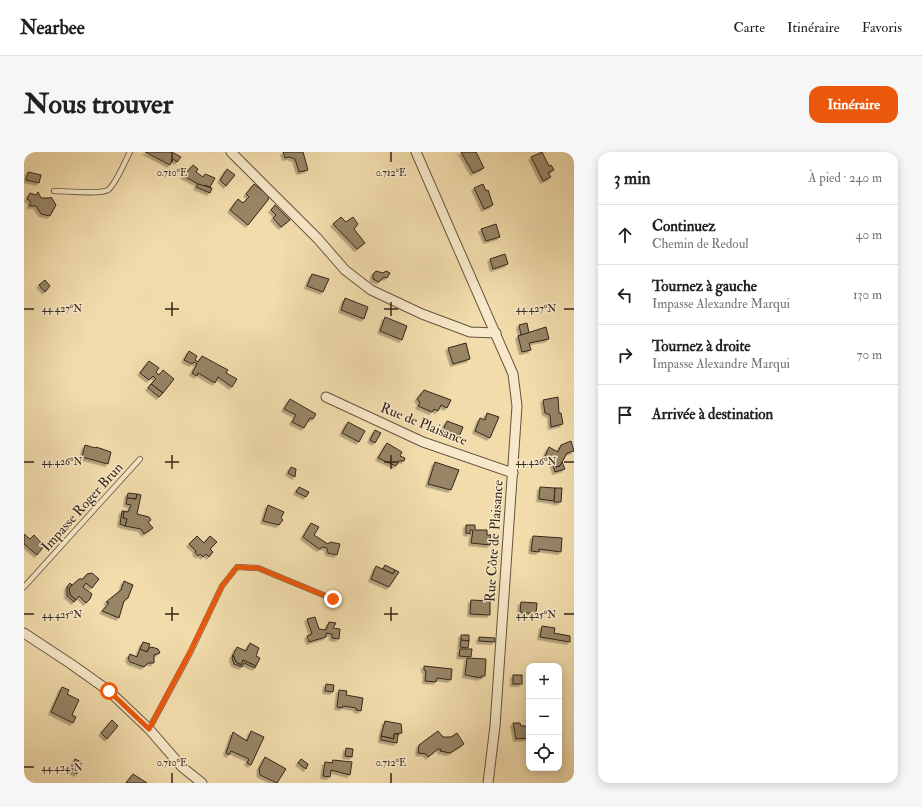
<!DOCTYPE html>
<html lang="fr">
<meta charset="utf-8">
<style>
:root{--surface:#fff;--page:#f6f6f6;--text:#202124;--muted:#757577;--line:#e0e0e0;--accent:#ea580c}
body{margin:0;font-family:"IM FELL Double Pica",serif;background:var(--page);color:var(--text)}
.controls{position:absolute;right:12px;bottom:12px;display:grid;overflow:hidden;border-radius:8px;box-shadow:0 2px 10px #0003}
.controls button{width:36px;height:36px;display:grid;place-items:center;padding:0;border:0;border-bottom:1px solid var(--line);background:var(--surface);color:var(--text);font:20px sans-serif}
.stop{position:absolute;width:12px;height:12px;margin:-9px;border:3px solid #ea580c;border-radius:50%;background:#fff}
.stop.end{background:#ea580c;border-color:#fff;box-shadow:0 1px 4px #0008}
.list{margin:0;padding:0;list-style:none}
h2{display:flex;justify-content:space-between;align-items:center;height:52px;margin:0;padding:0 16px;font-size:17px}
h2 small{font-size:13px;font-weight:400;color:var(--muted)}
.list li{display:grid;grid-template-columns:26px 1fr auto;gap:12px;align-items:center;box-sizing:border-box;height:60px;padding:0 16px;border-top:1px solid var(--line)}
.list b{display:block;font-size:15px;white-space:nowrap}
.list p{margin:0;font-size:13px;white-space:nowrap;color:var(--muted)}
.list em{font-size:13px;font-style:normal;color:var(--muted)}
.icon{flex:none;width:22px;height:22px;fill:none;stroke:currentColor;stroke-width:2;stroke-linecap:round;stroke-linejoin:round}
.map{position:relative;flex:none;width:550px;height:631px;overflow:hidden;border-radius:12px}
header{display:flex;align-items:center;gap:24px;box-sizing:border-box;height:56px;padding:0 20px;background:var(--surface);border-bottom:1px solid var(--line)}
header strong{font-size:19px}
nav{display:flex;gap:22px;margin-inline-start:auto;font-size:14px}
.intro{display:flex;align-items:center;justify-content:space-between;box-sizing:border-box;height:96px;padding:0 24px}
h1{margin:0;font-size:28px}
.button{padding:10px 18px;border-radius:12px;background:var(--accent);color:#fff;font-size:14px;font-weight:700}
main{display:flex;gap:24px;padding:0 24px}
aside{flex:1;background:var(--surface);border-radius:12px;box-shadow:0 2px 10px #0003}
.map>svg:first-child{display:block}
.building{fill:#978566;stroke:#35261a;filter:url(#shadow)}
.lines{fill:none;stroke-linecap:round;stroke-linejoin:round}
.service-casing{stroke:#64543e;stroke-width:6}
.minor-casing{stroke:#64543e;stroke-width:11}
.service{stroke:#f7e8c9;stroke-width:4.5}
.minor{stroke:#f7e8c9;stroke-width:9}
.route{stroke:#ea580c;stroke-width:5}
.ticks{fill:none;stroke:#35261a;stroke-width:1.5}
.labels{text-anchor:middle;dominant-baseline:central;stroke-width:3;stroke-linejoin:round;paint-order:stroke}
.street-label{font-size:14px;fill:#35261a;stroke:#f7e8c9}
.ticks-label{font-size:10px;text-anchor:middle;fill:#35261a;stroke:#f7e8c9;stroke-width:3;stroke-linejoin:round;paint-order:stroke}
</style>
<header>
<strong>Nearbee</strong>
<nav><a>Carte</a><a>Itinéraire</a><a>Favoris</a></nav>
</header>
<div class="intro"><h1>Nous trouver</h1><a class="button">Itinéraire</a></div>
<main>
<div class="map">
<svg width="550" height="631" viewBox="0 0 550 631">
<defs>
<filter id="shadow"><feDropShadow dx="-2.5" dy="2.5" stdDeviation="0" flood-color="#0004"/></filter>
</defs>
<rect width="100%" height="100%" fill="#f2dcac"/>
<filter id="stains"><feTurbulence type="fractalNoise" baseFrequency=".005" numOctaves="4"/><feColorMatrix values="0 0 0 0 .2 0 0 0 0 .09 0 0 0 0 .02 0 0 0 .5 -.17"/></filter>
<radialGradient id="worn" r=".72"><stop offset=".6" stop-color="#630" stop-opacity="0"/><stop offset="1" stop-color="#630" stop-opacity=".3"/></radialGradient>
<g class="building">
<path d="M121 0H148L157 5 153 10 149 7 146 13Z"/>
<path d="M259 0H279L284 18 275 20 271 7 265 5 261 6Z"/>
<path d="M437 0H452L460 16 449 21Z"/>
<path d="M518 0 525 14 527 13 530 18 524 21 527 25 519 29 507 5Z"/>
<path d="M169 13 174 17 172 20 179 25 181 22 191 26 186 35 181 33 180 35 159 24Z"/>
<path d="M203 17 211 23 202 34 196 28Z"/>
<path d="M4 20 17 23 15 31 2 28Z"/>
<path d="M174 32 188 36 186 41 172 35Z"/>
<path d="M230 32 245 44 244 48 224 73 206 58 214 47 219 51 225 45 222 42Z"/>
<path d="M459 32 462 39 464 38 469 53 460 57 450 36Z"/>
<path d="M14 40 17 46H26L27 45 32 53 26 64 17 62 12 54H5L7 50 3 47 6 41 12 43Z"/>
<path d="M251 53 266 68 257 75 249 66 252 63 247 58Z"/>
<path d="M317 65 322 70 329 65 334 72 330 77 341 91 333 97 309 72Z"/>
<path d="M472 72 476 85 462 89 457 77Z"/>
<path d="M481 102 484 112 469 117 466 107Z"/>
<path d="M352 119 359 121 362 119 366 121 363 126 360 125 355 130 349 127V122Z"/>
<path d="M288 122 305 127 299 140 283 134Z"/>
<path d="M21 128 26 134 21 140 15 133Z"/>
<path d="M321 146 344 155 340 167 317 158Z"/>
<path d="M361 165 383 174 378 188 356 179Z"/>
<path d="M503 171 505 181 497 183 495 173Z"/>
<path d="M522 175 525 187 505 191 507 198 498 200 494 184Z"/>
<path d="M442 191 446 207 429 212 424 196Z"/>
<path d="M165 199 173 204 171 208 174 210 178 204 204 218 202 221 213 227 208 235 194 225 191 231 174 221 173 224 168 221 173 212 170 210 168 212 160 208Z"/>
<path d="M125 209 135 216 132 220 135 223 139 218 150 227 139 241 127 232 132 227 129 224 125 228 116 221Z"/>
<path d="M127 232 139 241 135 245 124 236Z"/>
<path d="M400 238 427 248 423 256 417 253 414 259 410 257 408 260 394 254 396 251 393 247Z"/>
<path d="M534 245 535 261H537L539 272 527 275 526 263 521 261 519 248Z"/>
<path d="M266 247 292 262 289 267 286 266 280 276 268 270 272 263 260 257Z"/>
<path d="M463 261 475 265 466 286 451 279 456 266 461 268Z"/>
<path d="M423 269 439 275 434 287 418 280Z"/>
<path d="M324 270 341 279 335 290 318 281Z"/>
<path d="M351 278 357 281 351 291 346 288Z"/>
<path d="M547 289 550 299 543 301 536 314 532 315 528 308 521 304 525 295 534 300 537 293Z"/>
<path d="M363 291 378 300 376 304 381 306 380 309H375L372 314 354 306Z"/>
<path d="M61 293 71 296 72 295 87 300 84 312 58 305Z"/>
<path d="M528 309 531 311 532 315 536 314 538 310 541 317 531 320Z"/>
<path d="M411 310 435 318 427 338 404 332Z"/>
<path d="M267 315 272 317 271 325 264 321Z"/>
<path d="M275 335 285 340 282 345 272 340Z"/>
<path d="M516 335 531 336 530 349 515 347Z"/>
<path d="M531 336H538L537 350H530Z"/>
<path d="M104 341 113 342 112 347 103 346Z"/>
<path d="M113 342 117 343 113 362 125 365 127 368 124 370 129 376 120 382 117 377 101 374 103 367 99 366 100 359 104 360 107 353 102 352 103 346 112 347Z"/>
<path d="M244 353 260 360 257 366 259 368 255 373 239 369Z"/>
<path d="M98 359H100L99 366 103 367 101 374 96 372Z"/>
<path d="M287 371 295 375 290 383 304 392 306 390 316 392 313 403 304 401 303 396 299 395 295 397 279 385Z"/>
<path d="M442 373H451V378H463V383H467L466 393 447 391 449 378H446V382L442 381Z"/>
<path d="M0 382 6 387 10 383 20 394 13 403 0 392Z"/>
<path d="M173 384 180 391 186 384 193 390 186 397 189 400 185 405 182 402 179 405 176 402 174 404 171 400 172 399 165 392Z"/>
<path d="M509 384 538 386 537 400 515 397V400L507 399Z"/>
<path d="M361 413 371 418 369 422 359 417Z"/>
<path d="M352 414 369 422 371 418 375 420 365 435 347 427Z"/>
<path d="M68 421 75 427 68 436 62 431 59 435 68 442 66 447 62 451 55 444 52 448 46 443 45 436 55 427H59L63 422Z"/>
<path d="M100 429 109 433 104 446 100 449 95 466 78 459 85 451 82 450 97 438Z"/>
<path d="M46 431 48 433 45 436 46 443 52 448 50 450 43 444V435Z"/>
<path d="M447 448 466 449V463L446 462Z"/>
<path d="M497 450 513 451 512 462 496 460Z"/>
<path d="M291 465 295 477 302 478 305 470 312 471 309 476 316 477 315 487 308 486V482L302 481V485L285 490 283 484 288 482 283 467Z"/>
<path d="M518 474 531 476 530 481 546 484V490L516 485Z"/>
<path d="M437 483H445V489L437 488Z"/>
<path d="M455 485 471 486V490L455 489Z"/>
<path d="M437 488 445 489 444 496 436 495Z"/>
<path d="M119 490 126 492 123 500 116 497Z"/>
<path d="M226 491 235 496 232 504 236 506 232 514 219 508 217 513 212 510 209 503 213 495 222 499Z"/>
<path d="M128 495 134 497 136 501 130 503V511H124L120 515 106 510 104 506 106 502 113 505 116 497 123 500 125 496Z"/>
<path d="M436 497H448L447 505 435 504Z"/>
<path d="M209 503 212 510 217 513 219 508 232 514 231 516 220 511 218 515 210 512 208 506Z"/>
<path d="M443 506 462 507 461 524H457V526L441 523Z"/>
<path d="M400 514 428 517 427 528 413 526 412 530 401 529 402 519 400 518Z"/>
<rect x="489" y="523" width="9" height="9"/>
<path d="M302 532 310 533 309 540 301 539Z"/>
<path d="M38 535 45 538 43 542 55 548 48 563 52 565 49 571 27 560Z"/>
<path d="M315 538 323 539 322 543 339 546 337 559 332 558V556L319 554 318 556 313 555Z"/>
<path d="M88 568 94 574 83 587 77 581Z"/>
<path d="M361 569 377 572 378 581 370 582V587L357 584Z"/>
<path d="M489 571H496L497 574H505V586L492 587Z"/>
<path d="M227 579 240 585 227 613 223 611 225 607 207 599 205 603 202 601 209 580 223 589Z"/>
<path d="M414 579 419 585H427L433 581 440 592 426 601 416 599 417 597H414L404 605 402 602 394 601 395 593Z"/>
<path d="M370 582H374L373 591 357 588V584L370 587Z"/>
<path d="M322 596 329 597 328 605 321 604Z"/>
<path d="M241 605 262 617 253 631 236 623 235 617Z"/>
<path d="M51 607 57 610 53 622 48 619 49 617 47 616Z"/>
<path d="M277 607 284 612 282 617 274 611Z"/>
<path d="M309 608 328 610 326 623 307 618 306 625 299 624 301 610 308 611Z"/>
<path d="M109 622 123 631H102Z"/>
</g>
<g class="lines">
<defs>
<g id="service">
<path d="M30 39C42 39 74 43 84 38 92 32 101 9 106 0"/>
<path d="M0 435 116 307"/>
<path d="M125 577 166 501 198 434 213 415 234 416 309 447"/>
</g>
<g id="minor">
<path d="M207 0 294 87 321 118 347 138 398 162 446 180 472 181"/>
<path d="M392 0 489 222 493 254 471 574 464 631"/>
<path d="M302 245 399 290 489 321"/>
<path d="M0 481 47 512 85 539 125 577 158 615 178 631"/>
</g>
</defs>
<use href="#service" class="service-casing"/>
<use href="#minor" class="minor-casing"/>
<use href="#service" class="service"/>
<use href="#minor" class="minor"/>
</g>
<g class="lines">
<path class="route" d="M85 539 125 577 166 500 198 434 213 415 234 416 309 447"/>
</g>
<path class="ticks" d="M148 0V10M367 0V10M148 150V164M367 150V164M0 157H10M141 157H155M360 157H374M540 157H550M148 303V317M367 303V317M0 310H10M141 310H155M360 310H374M540 310H550M148 455V469M367 455V469M0 462H10M141 462H155M360 462H374M540 462H550M0 615H10M148 621V631M367 621V631"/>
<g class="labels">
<g class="street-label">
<text transform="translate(400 272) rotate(22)">Rue de Plaisance</text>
<text transform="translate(58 355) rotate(-48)">Impasse Roger Brun</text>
<text transform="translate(470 389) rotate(-86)">Rue Côte de Plaisance</text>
</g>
</g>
<g class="ticks-label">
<text x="148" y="24">0.710°E</text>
<text x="367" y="24">0.712°E</text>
<text x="38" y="160">44.427°N</text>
<text x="512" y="160">44.427°N</text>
<text x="38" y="313">44.426°N</text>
<text x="512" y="313">44.426°N</text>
<text x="38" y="466">44.425°N</text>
<text x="512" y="466">44.425°N</text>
<text x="148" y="614">0.710°E</text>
<text x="367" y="614">0.712°E</text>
<text x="38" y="619">44.424°N</text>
</g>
<rect width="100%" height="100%" filter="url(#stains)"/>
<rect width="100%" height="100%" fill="url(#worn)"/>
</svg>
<div class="controls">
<button>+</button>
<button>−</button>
<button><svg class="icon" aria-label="locate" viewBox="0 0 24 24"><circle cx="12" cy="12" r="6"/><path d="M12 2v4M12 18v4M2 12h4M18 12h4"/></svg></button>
</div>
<div class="stop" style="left:85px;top:539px"></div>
<div class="stop end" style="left:309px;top:447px"></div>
</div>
<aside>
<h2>3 min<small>À pied · 240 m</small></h2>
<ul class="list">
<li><svg class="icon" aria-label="ahead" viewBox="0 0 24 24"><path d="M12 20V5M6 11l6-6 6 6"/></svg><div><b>Continuez</b><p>Chemin de Redoul</p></div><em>40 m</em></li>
<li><svg class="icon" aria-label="left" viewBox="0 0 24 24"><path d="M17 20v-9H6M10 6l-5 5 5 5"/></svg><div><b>Tournez à gauche</b><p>Impasse Alexandre Marqui</p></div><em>130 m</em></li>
<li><svg class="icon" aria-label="right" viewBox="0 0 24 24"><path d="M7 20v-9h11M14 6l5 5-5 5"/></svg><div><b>Tournez à droite</b><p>Impasse Alexandre Marqui</p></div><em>70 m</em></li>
<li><svg class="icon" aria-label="arrive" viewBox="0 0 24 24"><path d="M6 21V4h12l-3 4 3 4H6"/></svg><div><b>Arrivée à destination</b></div></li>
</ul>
</aside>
</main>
